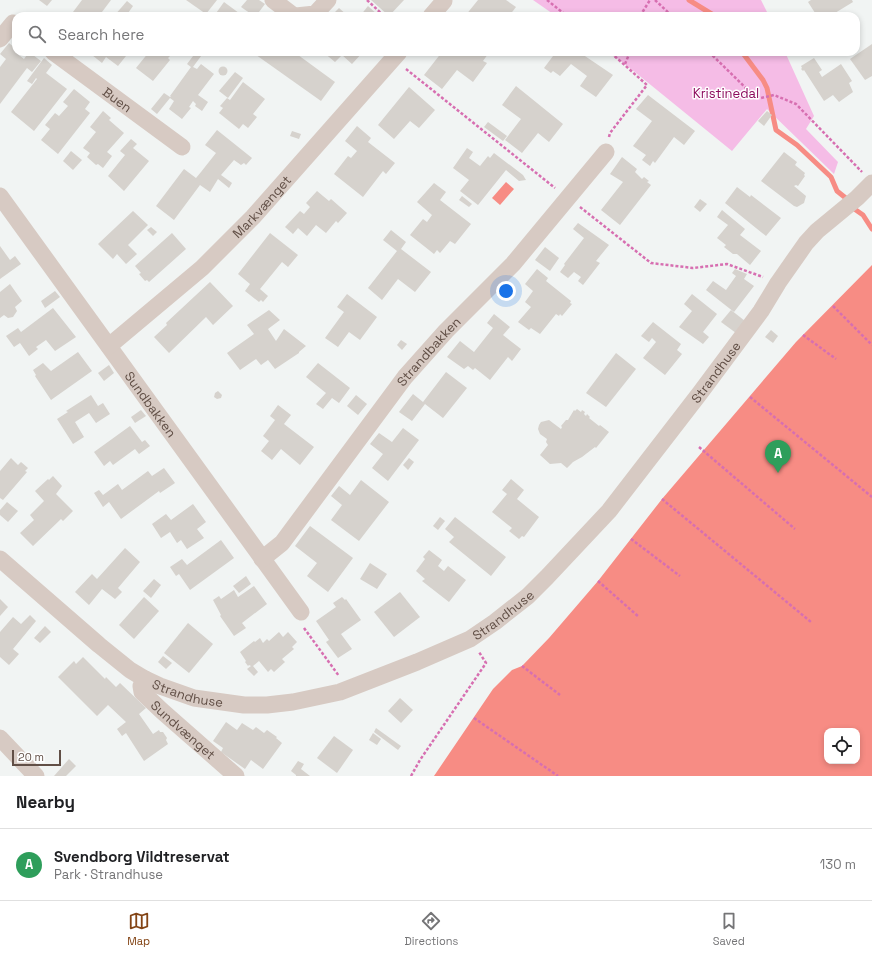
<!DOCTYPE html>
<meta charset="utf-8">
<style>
:root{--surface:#fff;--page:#f2f2f2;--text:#202124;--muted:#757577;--line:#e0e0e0;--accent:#834415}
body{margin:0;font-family:"Space Grotesk",sans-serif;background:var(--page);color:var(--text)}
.controls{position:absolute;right:12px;bottom:12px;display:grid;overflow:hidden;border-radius:8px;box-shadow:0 2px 6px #0003}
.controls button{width:36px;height:36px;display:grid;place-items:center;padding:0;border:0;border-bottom:1px solid var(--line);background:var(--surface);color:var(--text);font:20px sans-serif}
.scale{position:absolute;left:12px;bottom:10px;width:49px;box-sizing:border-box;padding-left:4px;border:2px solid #614f46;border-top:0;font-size:11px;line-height:14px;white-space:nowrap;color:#614f46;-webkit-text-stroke:3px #fff;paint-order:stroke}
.you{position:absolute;left:506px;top:291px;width:14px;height:14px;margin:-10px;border:3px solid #fff;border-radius:50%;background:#1a73e8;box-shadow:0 0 0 6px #1a73e833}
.badge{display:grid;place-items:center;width:26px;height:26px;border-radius:50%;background:var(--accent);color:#fff;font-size:13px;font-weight:700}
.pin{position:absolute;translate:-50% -33px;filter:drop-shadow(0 1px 2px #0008)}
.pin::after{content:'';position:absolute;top:21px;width:14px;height:12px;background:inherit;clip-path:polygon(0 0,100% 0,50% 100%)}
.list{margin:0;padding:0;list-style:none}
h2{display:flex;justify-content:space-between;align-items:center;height:52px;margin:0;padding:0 16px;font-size:17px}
h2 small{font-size:13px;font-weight:400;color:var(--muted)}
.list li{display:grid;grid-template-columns:26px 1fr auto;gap:12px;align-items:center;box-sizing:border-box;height:72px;padding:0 16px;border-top:1px solid var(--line)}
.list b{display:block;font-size:15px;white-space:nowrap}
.list p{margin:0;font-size:13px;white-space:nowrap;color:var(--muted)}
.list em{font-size:13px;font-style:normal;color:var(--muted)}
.icon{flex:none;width:22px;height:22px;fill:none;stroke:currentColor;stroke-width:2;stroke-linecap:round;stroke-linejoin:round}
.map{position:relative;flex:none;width:872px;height:776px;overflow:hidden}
.search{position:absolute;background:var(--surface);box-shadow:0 2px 6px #0003;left:12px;right:12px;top:12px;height:44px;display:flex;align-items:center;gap:10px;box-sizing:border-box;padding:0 14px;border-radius:12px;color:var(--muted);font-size:15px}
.sheet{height:124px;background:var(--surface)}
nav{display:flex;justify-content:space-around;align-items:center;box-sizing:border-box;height:56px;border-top:1px solid var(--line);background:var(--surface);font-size:11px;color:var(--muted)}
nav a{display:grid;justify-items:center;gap:2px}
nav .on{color:var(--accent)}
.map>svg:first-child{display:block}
.green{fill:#f5bce6}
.water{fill:#f78c84;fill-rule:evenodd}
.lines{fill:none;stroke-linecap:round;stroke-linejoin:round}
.stream{stroke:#f78c84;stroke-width:5}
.building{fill:#d6d2cd}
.path{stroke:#d76fb1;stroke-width:2.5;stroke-dasharray:3 2;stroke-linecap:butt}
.minor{stroke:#d7cac3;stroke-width:17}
.labels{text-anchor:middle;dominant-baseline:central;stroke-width:3;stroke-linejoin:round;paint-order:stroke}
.park-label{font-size:13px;fill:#8d0c5e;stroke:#fff}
.street-label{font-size:13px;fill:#614f46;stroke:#fff}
</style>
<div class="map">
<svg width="872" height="776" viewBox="0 0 872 776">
<rect width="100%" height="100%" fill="#f1f4f3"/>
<g class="green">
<path d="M533 0H761L769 16H556Z"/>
<path d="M607 52H785L814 116 806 129 838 162 834 174 767 109 732 151 625 64Z"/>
</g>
<g class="water">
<path d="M506 182 514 189 500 205 492 198Z"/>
<path d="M872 265V776H434L493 689 512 670 522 666 549 638 598 581 662 499 796 342ZM827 731H857V761H827Z"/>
</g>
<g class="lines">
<g class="stream">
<path d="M689 0 715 16"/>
<path d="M742 52 763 80 767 88 776 130 797 145 831 177 837 191 847 199"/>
<path d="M853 208 863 215 872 229"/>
</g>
</g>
<g class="building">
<path d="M39 0H52L47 6Z"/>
<path d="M82 0H111L99 16H70Z"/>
<path d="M186 0H217L206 14Z"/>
<path d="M247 0H259L265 4 256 16H254L241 7Z"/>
<path d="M371 0H404L389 16Z"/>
<path d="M478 0H506L516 7 509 16H465Z"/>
<path d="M811 0H852L853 2 835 13 837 16H817L808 2Z"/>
<path d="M127 1 133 6 126 16H114Z"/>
<path d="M224 2 243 16H214Z"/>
<path d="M368 6 379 16H360Z"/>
<path d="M339 8 348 16H331Z"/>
<path d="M9 43 16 49 15 52 24 59 29 52 41 61 32 72 27 68 0 104V67L6 59 0 54Z"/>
<path d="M872 44V76L865 80 850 59Z"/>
<path d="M94 52H121L126 56 118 66 106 57 102 63 92 55Z"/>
<path d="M149 52H168L171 55 168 58 170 60 153 81 136 68Z"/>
<path d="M196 52H204L193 67 197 69 201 64 214 74 198 95 208 102 202 111 195 106 196 104 193 101 189 107 191 108 182 119 169 109 174 101 170 98 157 114 151 109 164 93 170 97 171 96H170L191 67 187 64Z"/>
<path d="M252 52H294L335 82 321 101Z"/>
<path d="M323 52H363L352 64 342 55 335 62Z"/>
<path d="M442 52H486L488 54 483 61 487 63 473 82 457 70 442 89 424 75Z"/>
<path d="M556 52H579L613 75 596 97 580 86 587 76 571 64 560 76 553 71 551 73 544 68Z"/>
<path d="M44 58 52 65 46 73 67 89 34 131 11 112 37 79 36 78 32 84 27 81Z"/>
<path d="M814 58 822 70 819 72 822 77 841 64 852 81 849 83 853 92 839 102 833 95 824 101 804 70 803 71 801 69 802 68 801 66Z"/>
<circle cx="223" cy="71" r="4.5"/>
<path d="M235 72 243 78 228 98 219 91Z"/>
<path d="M243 82 265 99 253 114 257 117 248 128 243 124 239 129 219 113 223 108 220 106 227 98 230 100Z"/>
<path d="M516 86 563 124 549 142 538 133 522 153 505 140 521 119 502 105Z"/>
<path d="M409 87 435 110 419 128 410 121 394 139 378 125Z"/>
<path d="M74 89 90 102 85 109 90 113 58 154 41 140 50 129 45 125 55 113 59 116 68 106 63 102Z"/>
<path d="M648 95 695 131 684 145 674 137 655 163 653 161 650 166 642 160 646 155 633 146 652 121 636 109Z"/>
<path d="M103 111 111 118 109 120 124 133 107 152 112 156 103 168 98 164 96 165 87 157 90 153 83 148 96 132 90 127Z"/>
<path d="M767 111 772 115 764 126 758 121Z"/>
<path d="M488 122 507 136 503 141 484 127Z"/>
<path d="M357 126 371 138 368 142 395 163 386 174 383 171 363 197 334 174 348 156 351 158 357 151 345 141Z"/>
<path d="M217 130 252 158 246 165 244 163 241 165 234 160 221 175 232 183 229 188 218 179 210 192 200 185 174 220 156 206 184 169 196 178 201 172 216 153 205 145Z"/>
<path d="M292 131 301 134 299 139 290 136Z"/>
<path d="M131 139 137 144 133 148 149 161 124 191 108 176 125 155 120 151Z"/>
<path d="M467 148 473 152 469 158 480 166 488 156 490 158 494 153 523 175 526 180 519 181 506 170 478 205 460 191 469 180 453 168Z"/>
<path d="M71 151 82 160 73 170 63 161Z"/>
<path d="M784 152 797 162 795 165 805 173 804 175 805 176 798 186 796 185 794 186 806 196 804 203 797 207 794 206 761 181Z"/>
<path d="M622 157 637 169 635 172 642 179 644 177 649 181 647 182 651 185 620 225 601 210 623 182 610 174Z"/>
<path d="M434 183 446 192 440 200 471 224 455 244 450 241 440 253 437 250 434 254 410 235 423 219 427 222 432 215 417 202Z"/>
<path d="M737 187 750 197 751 195 781 218 766 236 725 203Z"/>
<path d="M317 191 329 201 331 199 347 213 338 223 336 221 326 233 316 225 307 236 298 228 293 234 285 227 300 211 304 214 310 207 306 203Z"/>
<path d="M462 196 472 204 469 207 459 200Z"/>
<path d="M700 199 707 204 700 212 694 207Z"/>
<path d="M722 210 745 229 740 235 761 251 750 265 737 254H733L724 247 726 245 717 238 728 225 717 217Z"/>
<path d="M133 211 148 225 128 245 137 254 126 264 117 254 113 259 98 244Z"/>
<path d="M578 223 609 245 596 261 600 263 583 285 578 281 581 277 574 272 568 278 560 272 565 265 564 264 584 238 573 229Z"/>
<path d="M151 227 157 232 153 236 147 230Z"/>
<path d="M391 230 406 242 401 249 431 272 415 292 398 279 382 300 368 288 397 251 383 240Z"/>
<path d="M172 233 186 249 149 282 147 280 145 281 139 274 141 273 135 266Z"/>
<path d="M270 233 298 255 288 267 282 262 260 289 268 296 263 302 261 300 259 302 245 291 250 284 238 274Z"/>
<path d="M0 246 10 260 15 256 21 264 0 279Z"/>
<path d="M545 247 559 258 550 271 535 260Z"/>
<path d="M537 269 548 278 546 281 571 301 570 303 572 304 562 316 560 314 559 316 556 314 540 334 531 328 529 330 518 322 531 307 525 302 533 291 525 284Z"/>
<path d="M735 269 747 274 744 279 754 286 734 312 706 290 713 281 726 290 736 276 732 273Z"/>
<path d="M210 282 233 306 213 325 206 317 169 353 154 337 167 325 166 323Z"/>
<path d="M10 284 22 301 15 307 17 311 13 317 8 318 4 315 0 318V292Z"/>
<path d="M55 291 60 297 45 308 41 301Z"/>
<path d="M347 294 377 317 360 340 349 332 338 347 325 338 344 312 337 307Z"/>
<path d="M692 294 717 314 703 332 709 337 703 344 679 327 692 311 684 304Z"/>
<path d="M53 308 76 337 55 351 46 340 36 347 38 349 29 356 20 343 14 347 6 336 18 328 21 332Z"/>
<path d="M269 310 280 320 268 329 276 341 284 329 306 346 299 352V353L275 369 268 360 261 365 256 359 240 370 227 353 254 334 247 325Z"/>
<path d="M731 310 745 321 736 333 721 322Z"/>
<path d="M494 314 510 327 503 335 521 349 512 361 508 357 490 380 475 368 473 370 468 366 464 369 447 357 460 341 474 352 493 328 487 323Z"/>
<path d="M653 322 681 344 677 350 682 354 665 375 643 358 656 342 652 338 649 342 641 336Z"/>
<path d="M771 330 778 336 773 343 765 337Z"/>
<path d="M401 340 407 344 402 350 397 345Z"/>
<path d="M78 352 92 371 51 400 35 376 36 375 33 370 43 363 51 371Z"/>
<path d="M616 353 636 369 606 407 586 393Z"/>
<path d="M318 363 350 388 339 403 332 398 323 409 316 404 326 393 306 377Z"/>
<path d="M109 365 114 373 104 381 98 373Z"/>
<path d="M446 372 467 388 443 418 425 404 412 421 399 412 413 394 423 402Z"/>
<path d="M218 391 222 395 221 398 217 399 214 397 215 393Z"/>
<path d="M91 395 98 406 103 403 110 414 96 423 89 413 75 422 84 437 73 444 57 419 68 412 66 411Z"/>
<path d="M356 395 367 404 358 415 347 406Z"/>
<path d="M278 405 291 415 284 424 314 447 300 465 281 449 272 460 261 451 269 441 263 436 275 420 270 416Z"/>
<path d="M577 409 581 412 582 410 585 412 584 414 586 416 587 414 590 417 589 418 599 426 600 425 609 432 596 448 595 447 582 457 573 462 567 468 561 463 550 464 540 455 548 445 546 442 547 439 540 434 538 429 539 425 541 422 549 420 561 429 562 427 561 426 566 420H568L574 410 575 411Z"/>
<path d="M141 410 146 416 135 423 131 417Z"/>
<path d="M130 426 142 442 145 440 150 446 139 454 135 449 113 465 110 461 104 466 94 452Z"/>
<path d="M403 428 419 440 388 481 372 468 383 454 370 444 379 433 392 442Z"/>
<path d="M11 458 18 465 21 462 28 468 25 471 27 472 3 500 0 498V471Z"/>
<path d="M409 458 414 462 408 470 403 465Z"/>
<path d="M164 468 175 483 160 493 159 491 121 519 109 502 103 507 94 493 99 490 103 495 118 484 122 490 148 471 152 476Z"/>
<path d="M53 476 62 486 56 494 73 511 63 521 61 519 33 546 20 533 34 520 30 515 44 501 35 491 48 479 49 480Z"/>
<path d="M511 479 524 490 517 499 539 517 524 537 522 536 519 539 509 531 512 528 492 512 507 494 502 490Z"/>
<path d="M361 480 389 502 359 541 331 520 342 505 331 496 339 486 350 495Z"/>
<path d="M7 502 18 511 8 522 0 515V510Z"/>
<path d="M193 504 206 522 197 529 204 538 187 549 181 540 177 543 170 532 161 538 152 524 166 514 171 520Z"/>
<path d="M440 517 445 521 438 530 433 526Z"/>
<path d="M455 517 506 557 491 576 449 542 454 537 445 529Z"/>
<path d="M310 526 353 558 328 592 307 576 317 563 295 546Z"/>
<path d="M221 540 234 558 190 590 179 574 176 576 170 567 182 559 187 565Z"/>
<path d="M125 548 140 562 118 588 122 592 115 599 102 589 89 605 75 592 92 574 97 579Z"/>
<path d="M429 550 442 560 438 566 444 571 448 566 466 580 449 602 422 581 425 579 416 571 425 559 423 557Z"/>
<path d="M370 563 387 574 377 589 360 579Z"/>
<path d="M246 576 251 584 239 593 233 586Z"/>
<path d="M154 579 161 585 151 598 143 591Z"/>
<path d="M254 586 267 604 242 623 246 628 234 636 220 616 221 615 213 600 219 596 221 599 234 590 238 597Z"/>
<path d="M400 592 420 617 394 637 374 612Z"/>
<path d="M144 597 159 611 134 639 119 625Z"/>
<path d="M342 597 345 600 346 599 361 620 341 634 352 649 338 658 326 642 329 640 316 621 336 607 333 603Z"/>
<path d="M0 599 8 607 0 616Z"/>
<path d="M30 615 36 621 13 649 19 654 9 665 0 657V632L13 617 21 624Z"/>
<path d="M188 623 213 644 189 673 164 653Z"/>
<path d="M45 626 51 632 40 643 34 638Z"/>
<path d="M279 632 283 637 288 632 297 642 292 647 294 649 282 659 285 662 274 672 271 669 268 672 259 661 253 666 258 672 254 676 247 669 251 666 249 665 248 666 245 662 246 661 240 652 254 641 255 642 260 638 263 643 267 639 269 641Z"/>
<path d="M163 656 172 663 166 669 158 662Z"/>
<path d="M83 657 105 679 106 677 116 687 120 683 146 708 139 714 153 734 159 730 160 732H163L167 738 166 740 168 744 144 761 126 733 122 736 117 729 126 722 108 705 97 716 58 677 74 661 76 664Z"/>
<path d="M400 698 413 710 401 723 388 711Z"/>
<path d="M226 722 237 730 242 723 253 730 256 727 264 733 267 730 277 737 276 738 282 743 263 769 251 760 245 769 221 752 223 748 213 741Z"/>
<path d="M376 728 401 746 398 750 374 732Z"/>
<path d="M373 733 381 739 377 745 369 740Z"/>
<path d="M334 736 353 750 337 773 317 758Z"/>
<path d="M69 759 76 766 66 776H54Z"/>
<path d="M298 761 304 764 301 769 310 776H296V775L291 771Z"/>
</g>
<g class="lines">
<g class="path">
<path d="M367 0 384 16"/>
<path d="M547 0 567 16"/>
<path d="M655 0 672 16"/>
<path d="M640 16 650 0"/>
<path d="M709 52 751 93 761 98 774 95 796 104 862 172"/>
<path d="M625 64 630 52"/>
<path d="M406 69 555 188"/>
<path d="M609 137 610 133 647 85 610 52"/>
<path d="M580 207 651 263 693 268 727 264 763 277"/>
<path d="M833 306 872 345"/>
<path d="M803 335 836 359"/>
<path d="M750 397 872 497"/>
<path d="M699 447 795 529"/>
<path d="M662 499 811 622"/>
<path d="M631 539 680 576"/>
<path d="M598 581 639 617"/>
<path d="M304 628 339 676"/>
<path d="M522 666 560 695"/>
<path d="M474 718 558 776"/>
<path d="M411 776 420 760 486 663 479 652"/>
</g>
<g class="minor">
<path d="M273 0 294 16"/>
<path d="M296 16 315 14 328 0"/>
<path d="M431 16 444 1"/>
<path d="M0 39 13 23 16 25"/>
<path id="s1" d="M53 52 182 147"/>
<path id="s2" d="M0 196 301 612"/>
<path id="s3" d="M109 346 202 268 253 217 399 52"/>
<path id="s4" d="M0 559 99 645 130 670 145 679 160 686 194 698 244 705H267L293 702 340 692 417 662 470 639 495 622 528 596 547 577 609 511 700 393 761 311 778 283 806 243 817 231 857 198 872 183"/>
<path id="s5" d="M262 559 282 543 405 377 446 331 513 264 606 152"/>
<path id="s6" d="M145 679 141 686 142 692 162 711 236 776"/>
<path d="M0 738 36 776"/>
</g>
</g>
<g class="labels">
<g class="park-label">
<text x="726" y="93">Kristinedal</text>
</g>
<g class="street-label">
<text stroke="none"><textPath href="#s1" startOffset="80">Buen</textPath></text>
<text stroke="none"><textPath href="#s3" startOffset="207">Markvænget</textPath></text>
<text stroke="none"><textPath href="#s5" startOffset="267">Strandbakken</textPath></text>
<text stroke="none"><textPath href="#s4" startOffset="894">Strandhuse</textPath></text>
<text stroke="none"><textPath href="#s2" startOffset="257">Sundbakken</textPath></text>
<text stroke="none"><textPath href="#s4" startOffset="570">Strandhuse</textPath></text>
<text stroke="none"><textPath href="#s4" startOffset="234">Strandhuse</textPath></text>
<text stroke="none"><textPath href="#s6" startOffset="70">Sundvænget</textPath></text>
</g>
</g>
</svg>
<div class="controls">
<button><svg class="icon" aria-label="locate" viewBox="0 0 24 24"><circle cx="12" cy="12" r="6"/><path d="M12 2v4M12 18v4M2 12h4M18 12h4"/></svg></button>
</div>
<div class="scale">20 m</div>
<div class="you"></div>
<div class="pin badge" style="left:778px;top:473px;background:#2e9e5b">A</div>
<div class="search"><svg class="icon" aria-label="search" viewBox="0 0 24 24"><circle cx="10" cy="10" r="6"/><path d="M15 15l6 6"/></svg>Search here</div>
</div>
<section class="sheet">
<h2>Nearby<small></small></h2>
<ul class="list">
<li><span class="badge" style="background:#2e9e5b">A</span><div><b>Svendborg Vildtreservat</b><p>Park · Strandhuse</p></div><em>130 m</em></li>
</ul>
</section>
<nav>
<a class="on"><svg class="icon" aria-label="map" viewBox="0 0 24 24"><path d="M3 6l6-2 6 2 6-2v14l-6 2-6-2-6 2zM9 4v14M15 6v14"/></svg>Map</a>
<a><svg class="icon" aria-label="directions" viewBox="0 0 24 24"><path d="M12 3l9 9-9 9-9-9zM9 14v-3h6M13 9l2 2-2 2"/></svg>Directions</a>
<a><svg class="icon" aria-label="saved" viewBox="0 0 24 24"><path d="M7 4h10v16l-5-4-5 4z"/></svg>Saved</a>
</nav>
